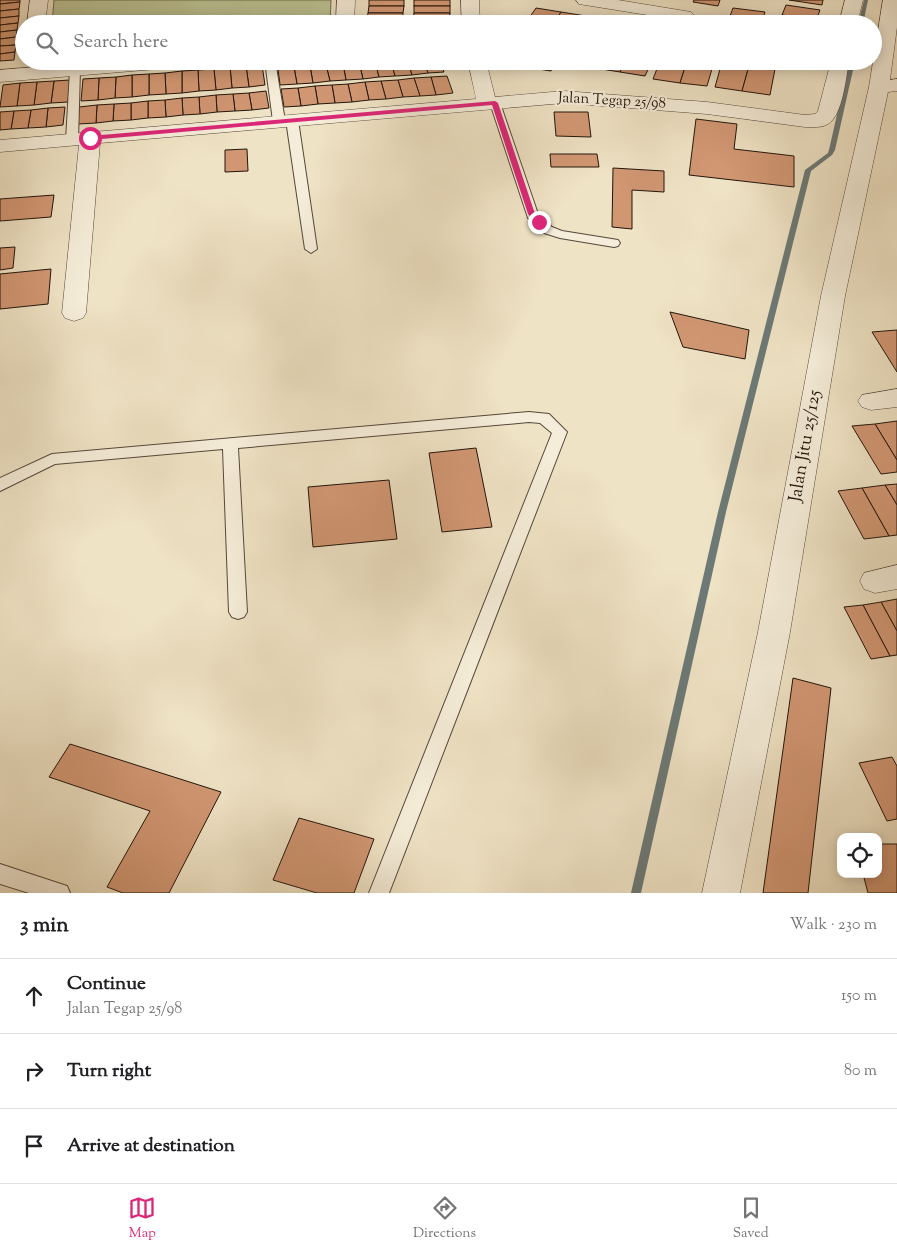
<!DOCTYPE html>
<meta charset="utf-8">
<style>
:root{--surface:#fff;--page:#f6f6f6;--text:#202124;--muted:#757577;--line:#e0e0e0;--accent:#db2777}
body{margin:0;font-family:"Sorts Mill Goudy",serif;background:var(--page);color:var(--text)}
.controls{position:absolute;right:15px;bottom:15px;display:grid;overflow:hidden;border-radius:10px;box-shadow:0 2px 12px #0003}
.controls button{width:45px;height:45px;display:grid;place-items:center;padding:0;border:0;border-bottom:1px solid var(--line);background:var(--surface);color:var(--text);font:25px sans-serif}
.stop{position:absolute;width:15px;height:15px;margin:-11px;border:4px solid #db2777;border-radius:50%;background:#fff}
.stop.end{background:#db2777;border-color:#fff;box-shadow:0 1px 5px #0008}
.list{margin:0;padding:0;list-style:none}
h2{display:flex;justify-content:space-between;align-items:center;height:65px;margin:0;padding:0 20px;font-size:21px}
h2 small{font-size:16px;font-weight:400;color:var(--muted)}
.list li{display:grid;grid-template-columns:32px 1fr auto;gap:15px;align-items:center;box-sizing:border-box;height:75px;padding:0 20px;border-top:1px solid var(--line)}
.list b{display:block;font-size:19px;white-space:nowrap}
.list p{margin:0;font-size:16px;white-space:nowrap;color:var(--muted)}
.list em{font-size:16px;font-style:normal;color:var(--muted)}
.icon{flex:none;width:28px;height:28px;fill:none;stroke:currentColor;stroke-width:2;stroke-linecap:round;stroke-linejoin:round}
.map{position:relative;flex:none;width:897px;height:893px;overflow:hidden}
.search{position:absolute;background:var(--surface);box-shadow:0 2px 12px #0003;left:15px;right:15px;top:15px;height:55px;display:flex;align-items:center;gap:12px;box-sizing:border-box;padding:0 18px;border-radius:28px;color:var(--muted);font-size:19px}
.sheet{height:290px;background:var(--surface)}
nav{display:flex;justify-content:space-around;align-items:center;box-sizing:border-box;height:70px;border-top:1px solid var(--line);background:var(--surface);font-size:14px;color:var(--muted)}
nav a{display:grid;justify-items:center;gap:2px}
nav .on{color:var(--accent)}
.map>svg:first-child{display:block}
.green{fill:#bbc394;stroke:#6e6c50}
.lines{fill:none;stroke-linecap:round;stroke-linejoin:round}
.stream{fill:#6c7976;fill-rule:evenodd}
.building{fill:#d19773;stroke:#22140b}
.service-casing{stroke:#55483a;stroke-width:2}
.minor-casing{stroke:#55483a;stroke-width:1}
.tertiary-casing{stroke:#55483a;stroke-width:1}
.service{fill:#f5edd9;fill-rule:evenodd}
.minor{fill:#f5edd9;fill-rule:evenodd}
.tertiary{fill:#f5edd9;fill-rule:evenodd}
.route{fill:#db2777}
.labels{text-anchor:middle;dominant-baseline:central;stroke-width:4.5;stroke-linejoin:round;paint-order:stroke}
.far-street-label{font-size:15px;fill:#22140b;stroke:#f5edd9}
.street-label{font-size:18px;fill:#22140b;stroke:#f5edd9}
</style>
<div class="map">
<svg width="897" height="893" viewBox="0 0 897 893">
<rect width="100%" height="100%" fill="#efe3c5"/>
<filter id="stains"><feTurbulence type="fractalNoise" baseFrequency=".004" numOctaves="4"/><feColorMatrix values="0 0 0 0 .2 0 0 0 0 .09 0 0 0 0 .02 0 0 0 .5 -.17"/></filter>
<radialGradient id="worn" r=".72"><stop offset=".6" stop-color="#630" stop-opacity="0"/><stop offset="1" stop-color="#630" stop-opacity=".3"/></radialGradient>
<path class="green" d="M54 0H331L330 24H52Z"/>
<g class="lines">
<g class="stream">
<path d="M864 0H868L863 24H858Z"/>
<path d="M849 61H855L835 150 832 155 811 171 726 512 641 893H631L718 512 805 170 828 153 829 150Z"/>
</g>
</g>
<g class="building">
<path d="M0 0H20V2L0 4Z"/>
<rect x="369" y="0" width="35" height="6"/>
<rect x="414" y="0" width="36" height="6"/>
<path d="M694 0H720L718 6 693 2Z"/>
<path d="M789 0H823L822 5Z"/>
<path d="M20 2 19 9 0 11V4Z"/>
<path d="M786 5 820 10 816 21 782 15Z"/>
<path d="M369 6H404L403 13H368Z"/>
<rect x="414" y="6" width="36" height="7"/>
<path d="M536 8 561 12 554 24H525Z"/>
<path d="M733 8 765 12 761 24H727Z"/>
<path d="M19 9V16L0 18V11Z"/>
<path d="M561 12 586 16 581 24H554Z"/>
<path d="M368 13H403V20H367Z"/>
<path d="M414 13H450L449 20H413Z"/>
<path d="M782 15 816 21 815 24H779Z"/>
<path d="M19 16 18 23 0 25V18Z"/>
<path d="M594 17 618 20 617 24H590Z"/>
<rect x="367" y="20" width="36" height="4"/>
<rect x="413" y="20" width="36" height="4"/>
<path d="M18 23 17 30 0 32V25Z"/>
<path d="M17 30 16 37 0 39V32Z"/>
<path d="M16 37V45L0 46V39Z"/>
<path d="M16 45 15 52 0 54V46Z"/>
<path d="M15 52 14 60 0 61V54Z"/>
<path d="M375 61 379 77 363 79 359 62Z"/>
<path d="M375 61H391L395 76 379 77Z"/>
<path d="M391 61H408L412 75 395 76Z"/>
<path d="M408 61H424L428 73 412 75Z"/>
<path d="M424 61H440L444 72 428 73Z"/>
<path d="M529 61H556L551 71 526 67Z"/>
<path d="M598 61H625L620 72 595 68Z"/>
<path d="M625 61H652L645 76 620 72Z"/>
<path d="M660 61H687L680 83 653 79Z"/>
<path d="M687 61 714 62 707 86 680 83Z"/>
<path d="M359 62 363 79 346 80 343 64Z"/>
<path d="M722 62 749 66 742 91 715 87Z"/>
<path d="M343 64 346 80 330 81 326 65Z"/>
<path d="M262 65 265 85 249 87 246 66Z"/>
<path d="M326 65 330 81 313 83 310 66Z"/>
<path d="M246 66 249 87 232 88 230 67Z"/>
<path d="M310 66 313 83 297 84 294 67Z"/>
<path d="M749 66 775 69 770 95 742 91Z"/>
<path d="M230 67 232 88 216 90 214 69Z"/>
<path d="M294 67 297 84 280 85 278 69Z"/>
<path d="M214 69 216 90 199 91 198 70Z"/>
<path d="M198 70 199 91 182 93V71Z"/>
<path d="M182 71V93L166 94 165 73Z"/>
<path d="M165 73 166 94 149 95V74Z"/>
<path d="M149 74V95L132 97V75Z"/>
<path d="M132 75V97L115 98 116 77Z"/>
<path d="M447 76 453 93 436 95 431 77Z"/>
<path d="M116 77 115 98 98 100 99 78Z"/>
<path d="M431 77 436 95 420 96 414 78Z"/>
<path d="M99 78 98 100 81 101 83 79Z"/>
<path d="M414 78 420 96 403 97 398 80Z"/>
<path d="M70 80 68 102 51 103 54 81Z"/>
<path d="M398 80 403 97 386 99 381 81Z"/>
<path d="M54 81 51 103 34 105 37 82Z"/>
<path d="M381 81 386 99 369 100 365 82Z"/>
<path d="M37 82 34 105 17 106 20 83Z"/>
<path d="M365 82 369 100 352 102 348 84Z"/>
<path d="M20 83 17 106 0 107 3 85Z"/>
<path d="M348 84 352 102 335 103 332 85Z"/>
<path d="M332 85 335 103 318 104 315 86Z"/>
<path d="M315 86 318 104 301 106 298 88Z"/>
<path d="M298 88 301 106 284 107 281 89Z"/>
<path d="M266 91 269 108 252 110 249 93Z"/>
<path d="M249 93 252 110 235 111 233 94Z"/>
<path d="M233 94 235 111 217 112 216 95Z"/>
<path d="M216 95 217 112 200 114 199 97Z"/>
<path d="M199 97 200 114 183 115 182 98Z"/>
<path d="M182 98 183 115 166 117 165 100Z"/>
<path d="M165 100 166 117 148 118V101Z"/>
<path d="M148 101V118L131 120V103Z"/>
<path d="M131 103V120L113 121 114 104Z"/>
<path d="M114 104 113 121 96 123 97 105Z"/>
<path d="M97 105 96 123 78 124 79 107Z"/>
<path d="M65 107 63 125 46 127 48 108Z"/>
<path d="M48 108 46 127 28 128 31 110Z"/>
<path d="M31 110 28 128 11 129 14 111Z"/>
<path d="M14 111 11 129 0 130V112Z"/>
<path d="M554 112H588L591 137 556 136Z"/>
<path d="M696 119 737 124 734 149 794 156V187L689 175Z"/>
<path d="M247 149 248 171 225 172V150Z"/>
<path d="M550 154H597L599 167H551Z"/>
<path d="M613 168 664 171V192L632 190V229L612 227Z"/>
<path d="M54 195 51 217 0 221V199Z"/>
<path d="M15 247 13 268 0 270V248Z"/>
<path d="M51 269 48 304 0 309V274Z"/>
<path d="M670 312 749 330 745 359 683 347Z"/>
<path d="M897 330V372L872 332Z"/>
<path d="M897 421V460L875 424Z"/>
<path d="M875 424 897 460V472L881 474 852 426Z"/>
<path d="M476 448 492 527 442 532 429 453Z"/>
<path d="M389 480 397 539 313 547 308 487Z"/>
<path d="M897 484V505L885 485Z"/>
<path d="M885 485 897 505V535L889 536 862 488Z"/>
<path d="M862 488 889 536 864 539 838 491Z"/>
<path d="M897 599V631L881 602Z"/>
<path d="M881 602 897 631V655L890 656 863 605Z"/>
<path d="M863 605 890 656 871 659 844 607Z"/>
<path d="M793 678 831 688 808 893H763Z"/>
<path d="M70 744 221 792 169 893H123L107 887 150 811 49 777Z"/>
<path d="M892 757 897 766V819L887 821 859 763Z"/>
<path d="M299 818 374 839 354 893H317L273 880Z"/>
<path d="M878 844H897V893H868L863 874H878Z"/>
</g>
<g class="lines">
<defs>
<g id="service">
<path d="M265 61H275L285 121 283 123 279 124 273 121Z"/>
<path d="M75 67 80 70 78 140 72 143 66 140 70 70Z"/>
<path d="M495 100 500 103 538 214 552 227 562 231 618 240 620 243 618 246 614 247 560 238 544 233 528 218 490 103Z"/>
<path d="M292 117 298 120 317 249 311 253 305 249 286 120Z"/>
<path d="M529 412 549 414 567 432 389 893H369L552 433 540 423 529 422 238 448 247 612 244 617 238 619 232 617 229 612 223 449 55 464 0 491V478L52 454Z"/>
<path d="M0 864 67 886 70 893H29L0 884Z"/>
</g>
<g id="minor">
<path d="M30 0H48L45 24H27Z"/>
<path d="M337 0H355L354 24H336Z"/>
<path d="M461 0H479L480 24H462Z"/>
<path d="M576 0H618L685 11 691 12 694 16 691 20 685 21 585 5 579 4Z"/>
<path d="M845 0H863L857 24H839Z"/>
<path d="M109 61H190L188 65 181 67 0 82V70Z"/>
<path d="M468 61H486L495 97 564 91 707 102 805 115 815 114 818 111 831 61H849C846 77 843 115 828 124 822 128 812 127 805 127L707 114 564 103 100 143 86 313 83 318 74 321 65 318 62 313 79 145 0 152V140L476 99Z"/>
<path d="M897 79V91L879 93 872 91 869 87 872 83Z"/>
<path d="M897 389V407L871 410 862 407 858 401 862 395Z"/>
<path d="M897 565V589L875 593 864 589 860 581 864 573Z"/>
</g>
<path id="tertiary" d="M883 0H897V27L889 87 845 296 790 632 740 893H702L758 632 821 296 869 87Z"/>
</defs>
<use href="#service" class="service-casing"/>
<use href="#minor" class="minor-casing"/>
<use href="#tertiary" class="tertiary-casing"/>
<use href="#service" class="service"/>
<use href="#minor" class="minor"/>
<use href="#tertiary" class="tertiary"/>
</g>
<path class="route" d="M495 101 498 103 535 214 542 221V224H537L528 214 492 105 90 140 86 138 90 136Z"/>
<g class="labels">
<g class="far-street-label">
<text transform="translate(612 101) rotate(3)">Jalan Tegap 25/98</text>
</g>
<g class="street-label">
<text transform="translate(806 446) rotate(-80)">Jalan Jitu 25/125</text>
</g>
</g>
<rect width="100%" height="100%" filter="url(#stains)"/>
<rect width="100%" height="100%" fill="url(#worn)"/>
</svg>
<div class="controls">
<button><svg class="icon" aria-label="locate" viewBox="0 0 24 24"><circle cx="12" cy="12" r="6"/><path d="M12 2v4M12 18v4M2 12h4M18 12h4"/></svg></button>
</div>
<div class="stop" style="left:90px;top:138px"></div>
<div class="stop end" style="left:539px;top:222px"></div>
<div class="search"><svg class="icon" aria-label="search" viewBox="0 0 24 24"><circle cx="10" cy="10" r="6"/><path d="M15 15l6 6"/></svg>Search here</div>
</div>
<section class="sheet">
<h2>3 min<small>Walk · 230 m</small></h2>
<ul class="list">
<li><svg class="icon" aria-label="ahead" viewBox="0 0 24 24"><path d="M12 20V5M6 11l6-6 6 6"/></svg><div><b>Continue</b><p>Jalan Tegap 25/98</p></div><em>150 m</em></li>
<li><svg class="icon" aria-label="right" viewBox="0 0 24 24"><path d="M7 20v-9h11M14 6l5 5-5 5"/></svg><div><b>Turn right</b></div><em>80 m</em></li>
<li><svg class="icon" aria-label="arrive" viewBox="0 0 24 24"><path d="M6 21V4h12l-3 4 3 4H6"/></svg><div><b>Arrive at destination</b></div></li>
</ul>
</section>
<nav>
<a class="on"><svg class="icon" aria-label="map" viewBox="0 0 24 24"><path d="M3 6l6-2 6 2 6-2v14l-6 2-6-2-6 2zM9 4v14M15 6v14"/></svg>Map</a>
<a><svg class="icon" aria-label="directions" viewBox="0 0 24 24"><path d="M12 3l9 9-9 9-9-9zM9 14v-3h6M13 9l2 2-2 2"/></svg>Directions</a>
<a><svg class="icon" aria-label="saved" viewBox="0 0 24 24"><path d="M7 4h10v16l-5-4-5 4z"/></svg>Saved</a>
</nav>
